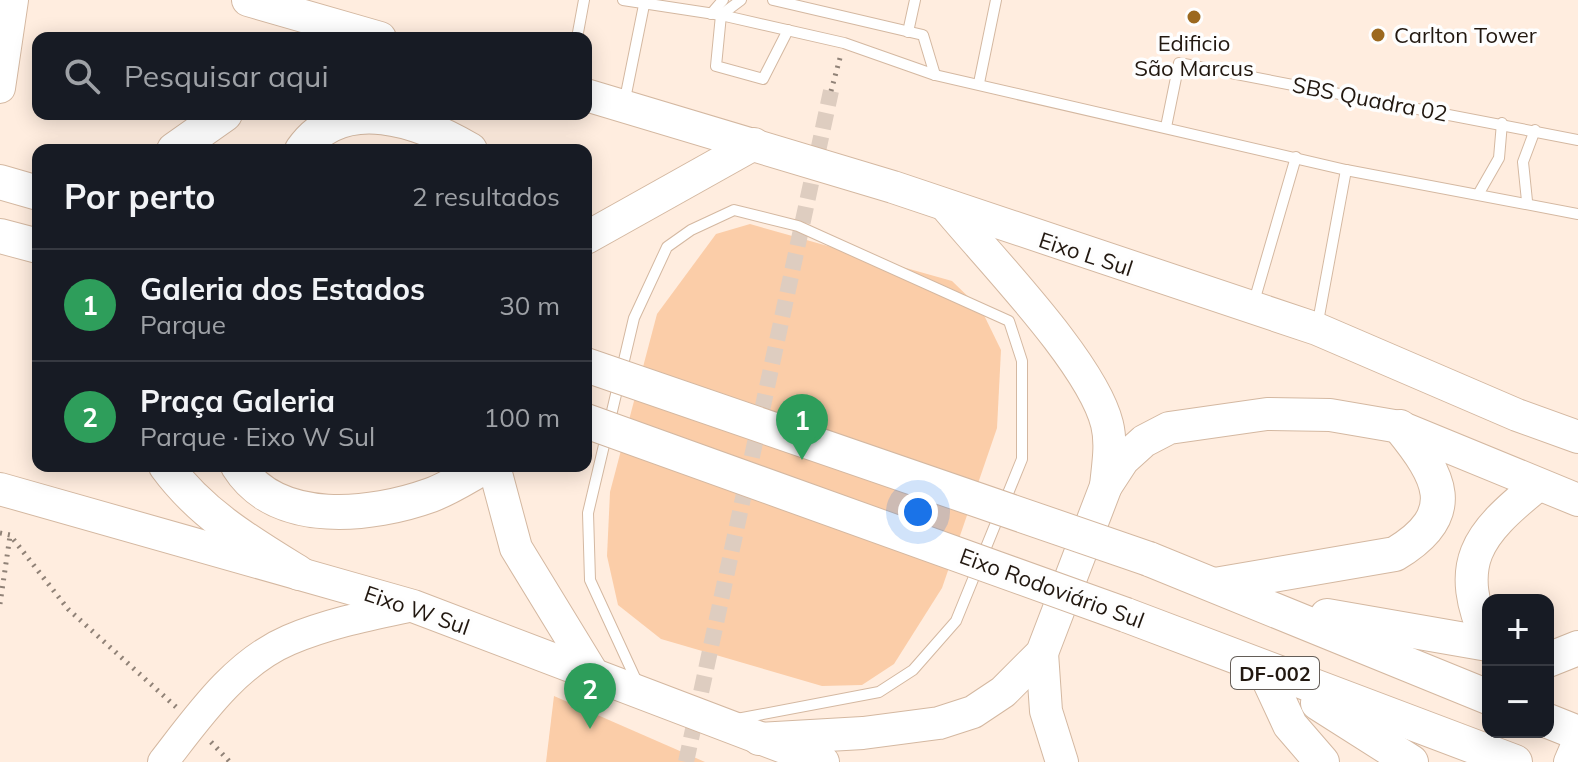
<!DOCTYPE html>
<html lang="pt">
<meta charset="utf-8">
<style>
:root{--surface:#171b24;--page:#242831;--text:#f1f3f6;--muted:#9ea1a6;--line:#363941;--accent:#db2777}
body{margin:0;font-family:Mulish,sans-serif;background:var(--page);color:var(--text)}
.controls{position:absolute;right:24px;bottom:24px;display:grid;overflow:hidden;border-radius:16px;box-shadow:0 4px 20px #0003}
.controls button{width:72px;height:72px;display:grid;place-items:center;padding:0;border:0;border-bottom:2px solid var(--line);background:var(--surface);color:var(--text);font:40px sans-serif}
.you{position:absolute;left:918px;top:512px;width:28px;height:28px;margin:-20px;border:6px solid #fff;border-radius:50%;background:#1a73e8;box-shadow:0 0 0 12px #1a73e833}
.badge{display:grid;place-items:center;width:52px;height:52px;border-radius:50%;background:var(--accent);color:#fff;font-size:26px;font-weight:700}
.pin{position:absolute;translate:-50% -66px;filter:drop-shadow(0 2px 4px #0008)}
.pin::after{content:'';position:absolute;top:42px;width:28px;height:24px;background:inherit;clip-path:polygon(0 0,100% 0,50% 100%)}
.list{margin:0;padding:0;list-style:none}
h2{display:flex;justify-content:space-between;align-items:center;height:104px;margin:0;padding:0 32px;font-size:34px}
h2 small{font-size:26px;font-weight:400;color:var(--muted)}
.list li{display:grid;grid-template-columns:52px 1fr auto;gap:24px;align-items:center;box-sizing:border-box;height:112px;padding:0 32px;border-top:2px solid var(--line)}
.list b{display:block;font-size:30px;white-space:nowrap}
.list p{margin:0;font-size:26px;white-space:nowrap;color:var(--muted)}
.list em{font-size:26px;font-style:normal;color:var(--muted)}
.icon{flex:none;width:44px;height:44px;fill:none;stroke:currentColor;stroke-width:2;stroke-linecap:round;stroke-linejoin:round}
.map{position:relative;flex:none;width:1578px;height:762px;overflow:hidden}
.search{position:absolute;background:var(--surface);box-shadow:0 4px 20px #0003;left:32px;top:32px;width:560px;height:88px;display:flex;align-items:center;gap:20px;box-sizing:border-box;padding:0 28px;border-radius:16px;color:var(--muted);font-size:30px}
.panel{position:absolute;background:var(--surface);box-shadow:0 4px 20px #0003;left:32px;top:144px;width:560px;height:328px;border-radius:16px}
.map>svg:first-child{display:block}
.green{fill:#fbcda8}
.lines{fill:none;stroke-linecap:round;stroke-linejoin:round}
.pedestrian-tunnel{stroke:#decdc0;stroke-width:16;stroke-dasharray:16 8;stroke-linecap:butt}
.service-casing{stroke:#d4b8a1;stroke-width:12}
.secondary-casing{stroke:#d4b8a1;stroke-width:32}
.primary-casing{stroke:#d4b8a1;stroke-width:34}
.trunk-casing{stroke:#d4b8a1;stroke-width:36}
.path{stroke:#908277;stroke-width:5;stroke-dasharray:2 6;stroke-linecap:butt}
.service{stroke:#fff;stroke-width:10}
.secondary{stroke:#fff;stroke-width:30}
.primary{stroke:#fff;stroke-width:32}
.trunk{stroke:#fff;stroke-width:34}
.trunk-bridge-casing{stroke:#d4b8a1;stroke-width:36;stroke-linecap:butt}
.trunk-bridge{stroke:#fff;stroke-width:34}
.poi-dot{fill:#9c691f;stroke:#fefefe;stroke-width:3}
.labels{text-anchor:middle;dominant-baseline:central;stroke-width:7;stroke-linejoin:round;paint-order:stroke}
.shield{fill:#fefefe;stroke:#645d57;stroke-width:2}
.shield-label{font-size:20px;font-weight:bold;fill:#221810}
.poi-label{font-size:22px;fill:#221810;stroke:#fefefe;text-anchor:start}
.street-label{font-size:22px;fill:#221810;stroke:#fefefe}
</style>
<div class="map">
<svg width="1578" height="762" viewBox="0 0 1578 762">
<rect width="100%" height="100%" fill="#ffeddf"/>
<g class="green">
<path d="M750 224 952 281 981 309 1001 350 997 428 942 588 894 664 862 685 822 686 661 639 618 605 607 556 610 492 657 314 716 234Z"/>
<path d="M554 696 705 762H546Z"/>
</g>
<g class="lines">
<path class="pedestrian-tunnel" d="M686 762 831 91"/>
<defs>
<g id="service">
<path d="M623 0 721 15 844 43 935 75 1346 170 1578 214"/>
<path d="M741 0 721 15 716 66 763 79 788 30"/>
<path d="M773 0 923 35 935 75"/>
<path d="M711 14 723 0"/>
<path d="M908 32 915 0"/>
<path d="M577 38 584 0"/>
<path d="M979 83 996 0"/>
<path d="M624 104 645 0"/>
<path d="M1166 127 1179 63 1578 140"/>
<path d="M1479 193 1499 158 1502 123"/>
<path d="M1527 201 1523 162 1535 130"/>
<path d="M1253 305 1296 157"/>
<path d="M1317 327 1346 170"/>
<path d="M637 682 590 580 588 513 634 318 667 247 691 230 734 210 798 226 1009 321 1022 361V459L956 621 913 670 879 692 737 719"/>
</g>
<g id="secondary">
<path d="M0 88 13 0"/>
<path d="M163 762C198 717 235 663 289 640 329 623 371 615 413 606"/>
<path d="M1569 762 1578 741"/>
</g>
<g id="primary">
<path d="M248 0 380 38"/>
<path d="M586 95 893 187 1317 329 1517 415 1578 437"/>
<path d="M947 207C990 259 1092 363 1107 424 1112 444 1108 465 1106 486"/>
<path d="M586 238 754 144"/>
<path d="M494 466 516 548 593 674"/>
<path d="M0 489 413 606 823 762"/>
<path d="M1488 642C1453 563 1476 535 1538 485"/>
<path d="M1042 653 1046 711 1062 762"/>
<path d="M759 739 863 733 939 723 973 712 1003 692 1042 653 1106 486 1123 460 1144 441 1169 428 1267 414 1330 415 1400 427 1578 500"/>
</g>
<g id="trunk">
<path d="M174 150 225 114"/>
<path d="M302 150C343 92 421 121 470 150"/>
<path d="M0 182 38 193"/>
<path d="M0 236 38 246"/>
<path d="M166 466C201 514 250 543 299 573"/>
<path d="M238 466C277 528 373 516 431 495 450 488 468 476 486 466"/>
<path d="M1149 559 1488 697"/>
<path d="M1215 585 1395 554C1462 514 1440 476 1400 427"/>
<path d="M1126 615 1515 762"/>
<path d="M1327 616 1488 644"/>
<path d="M1548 660 1578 648"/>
<path d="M1264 669 1290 725 1322 762"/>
<path d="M1318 703 1411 762"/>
<path d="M1548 721 1578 733"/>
</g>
</defs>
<use href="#service" class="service-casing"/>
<use href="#secondary" class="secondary-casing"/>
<use href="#primary" class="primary-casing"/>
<use href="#trunk" class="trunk-casing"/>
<g class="path">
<path d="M831 91 840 58"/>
<path d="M0 533 10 535 68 609 176 707"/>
<path d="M0 604 10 536"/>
<path d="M211 742 230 762"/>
</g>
<use href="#service" class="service"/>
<use href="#secondary" class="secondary"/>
<use href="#primary" class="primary"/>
<use href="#trunk" class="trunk"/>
<defs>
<g id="trunk-bridge">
<path d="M586 365 1149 559"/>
<path d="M586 421 1126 615"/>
</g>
</defs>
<use href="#trunk-bridge" class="trunk-bridge-casing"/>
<use href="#trunk-bridge" class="trunk-bridge"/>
</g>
<g class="poi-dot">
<circle cx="1194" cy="17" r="8"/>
<circle cx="1378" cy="35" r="8"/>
</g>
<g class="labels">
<rect class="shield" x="1231" y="657" width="88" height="32" rx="6"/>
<g class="shield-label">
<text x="1275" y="673">DF-002</text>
</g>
<g class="poi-label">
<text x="1394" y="35">Carlton Tower</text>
<text x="1194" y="43" text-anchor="middle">Edificio<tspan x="1194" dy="25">São Marcus</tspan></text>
</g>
<g class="street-label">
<text transform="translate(1370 99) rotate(11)">SBS Quadra 02</text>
<text transform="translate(1086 254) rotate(18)">Eixo L Sul</text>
<text transform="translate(1052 588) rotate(20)">Eixo Rodoviário Sul</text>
<text transform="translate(417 610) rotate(19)">Eixo W Sul</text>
</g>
</g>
</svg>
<div class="controls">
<button>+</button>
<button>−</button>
</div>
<div class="you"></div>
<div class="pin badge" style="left:802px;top:460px;background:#2e9e5b">1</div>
<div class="pin badge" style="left:590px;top:729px;background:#2e9e5b">2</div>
<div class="search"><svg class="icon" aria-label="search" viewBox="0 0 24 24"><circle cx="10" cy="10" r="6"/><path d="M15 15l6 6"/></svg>Pesquisar aqui</div>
<section class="panel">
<h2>Por perto<small>2 resultados</small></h2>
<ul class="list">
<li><span class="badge" style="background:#2e9e5b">1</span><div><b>Galeria dos Estados</b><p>Parque</p></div><em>30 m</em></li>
<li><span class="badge" style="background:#2e9e5b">2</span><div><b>Praça Galeria</b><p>Parque · Eixo W Sul</p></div><em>100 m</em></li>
</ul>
</section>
</div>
